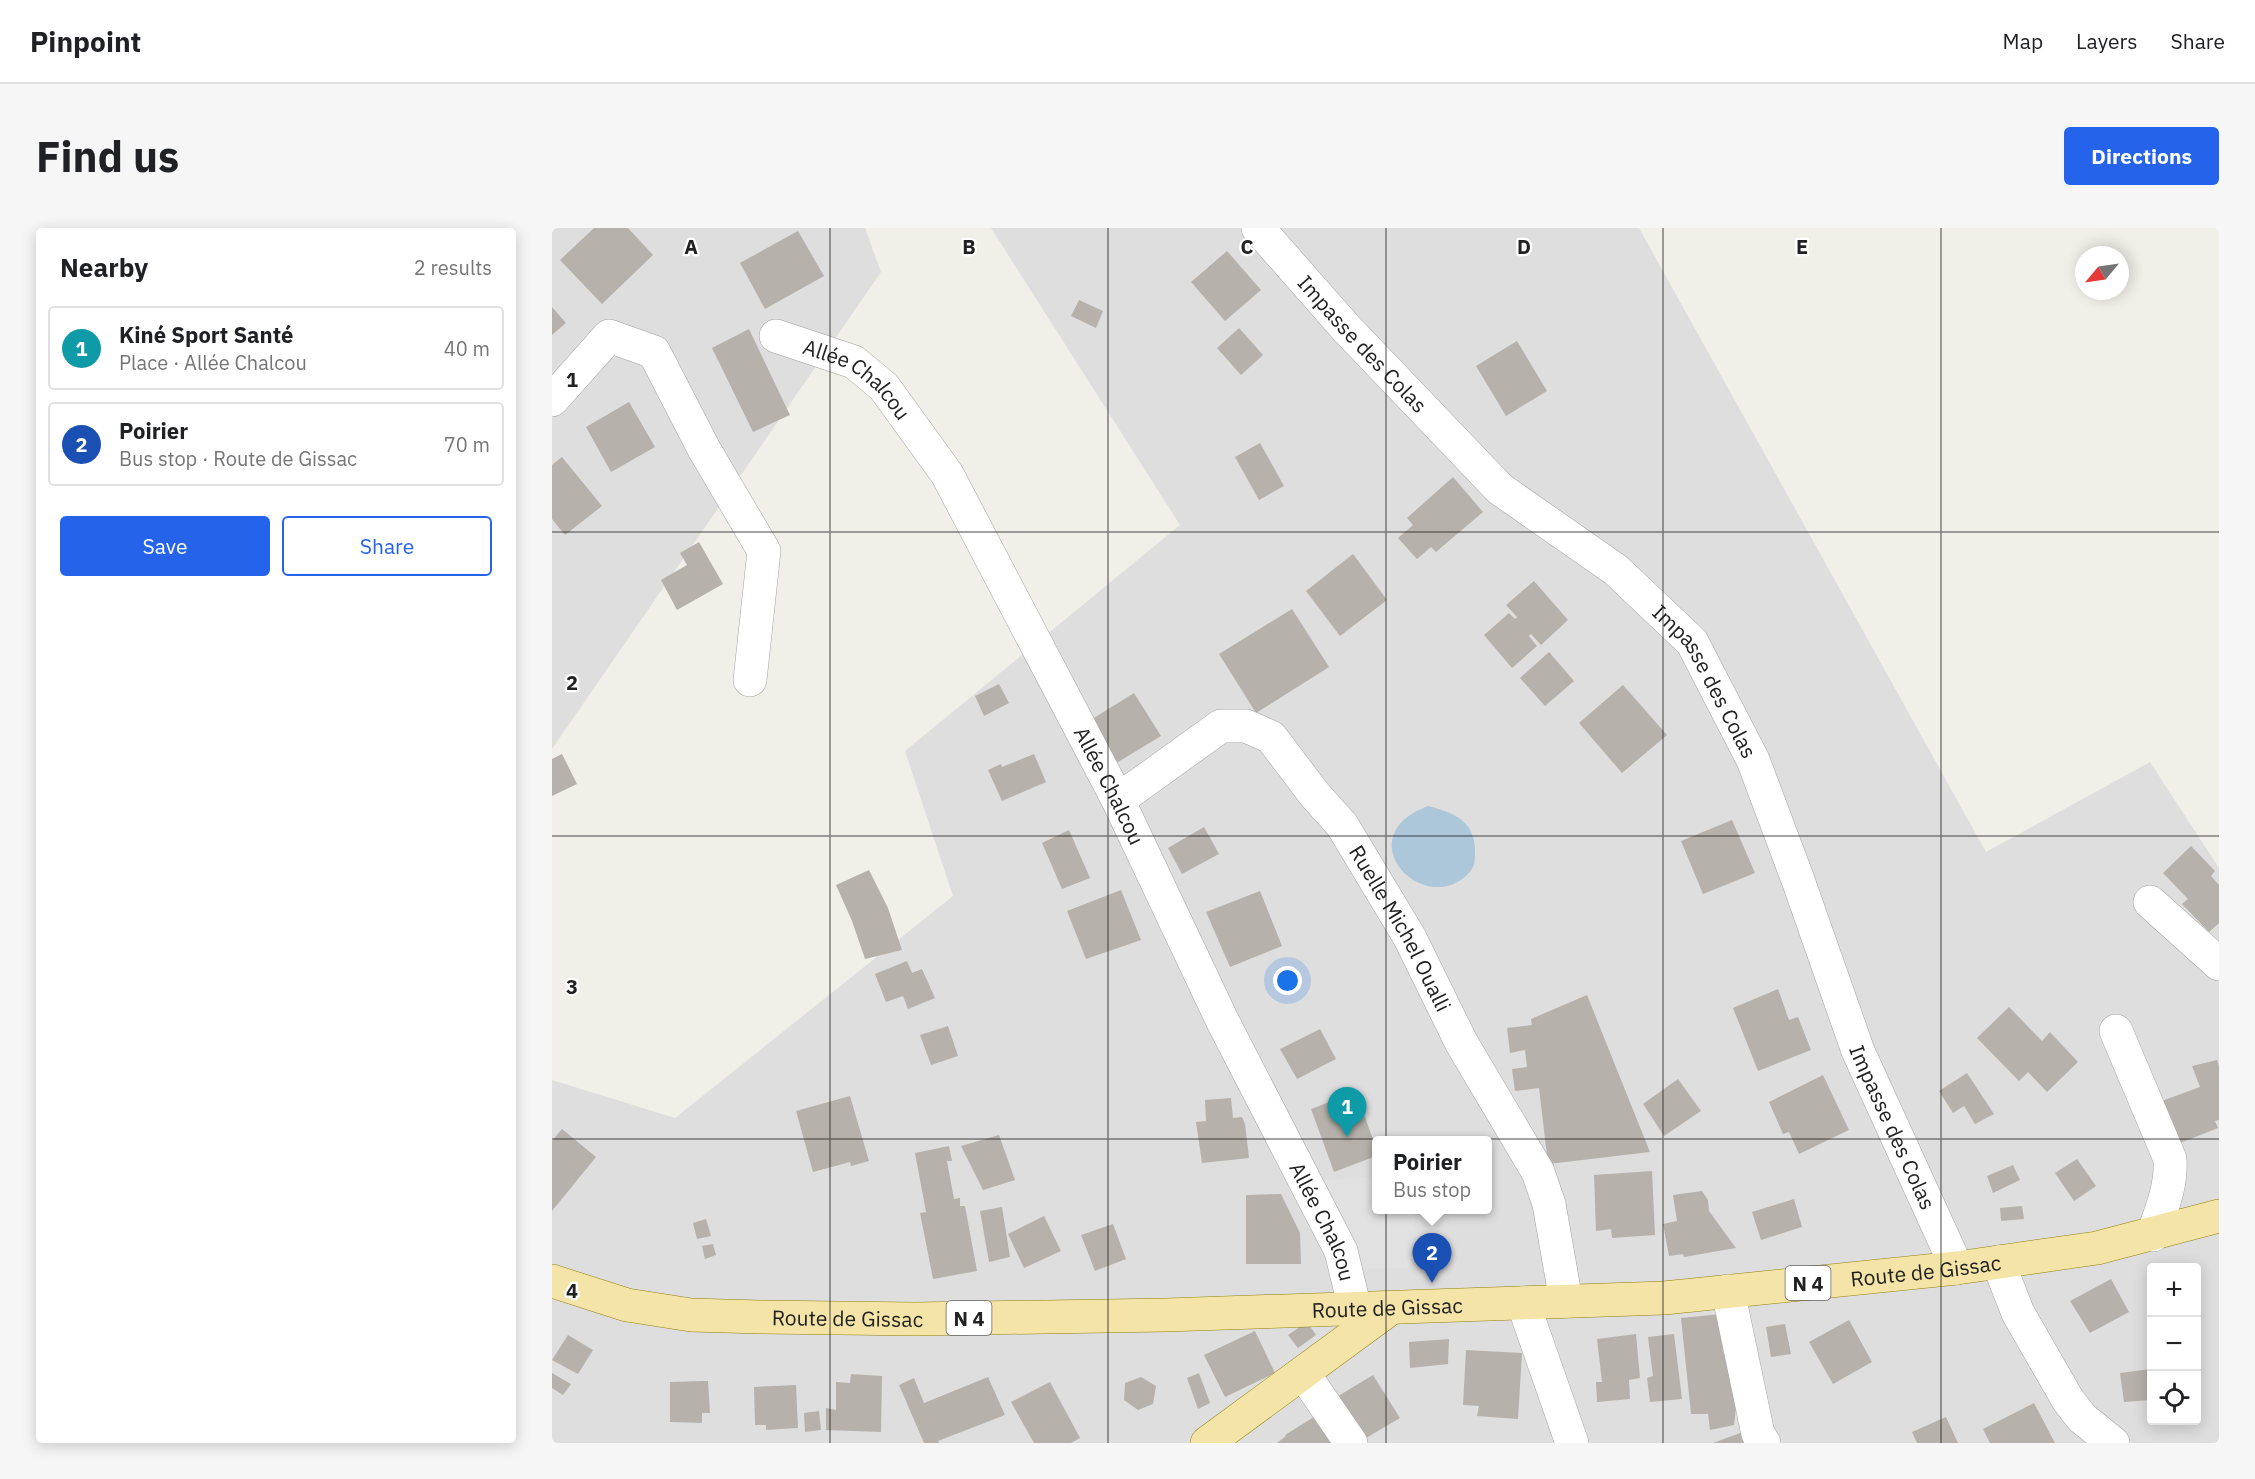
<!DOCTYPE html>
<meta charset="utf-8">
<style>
:root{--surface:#fff;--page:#f6f6f6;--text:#202124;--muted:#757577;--line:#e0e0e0;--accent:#2563eb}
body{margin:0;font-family:"IBM Plex Sans",sans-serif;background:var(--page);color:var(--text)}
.controls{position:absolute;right:18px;bottom:18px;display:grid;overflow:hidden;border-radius:6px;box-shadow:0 3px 15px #0003}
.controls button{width:54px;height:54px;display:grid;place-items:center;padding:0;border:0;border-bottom:2px solid var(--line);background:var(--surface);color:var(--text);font:30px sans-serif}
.compass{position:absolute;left:1523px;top:18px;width:54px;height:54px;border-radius:50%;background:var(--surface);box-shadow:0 3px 15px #0003;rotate:241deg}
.you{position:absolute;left:736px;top:753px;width:21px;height:21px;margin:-15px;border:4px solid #fff;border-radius:50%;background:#1a73e8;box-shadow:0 0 0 9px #1a73e833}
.badge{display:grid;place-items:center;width:39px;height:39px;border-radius:50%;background:var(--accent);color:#fff;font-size:20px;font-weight:700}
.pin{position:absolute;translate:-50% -50px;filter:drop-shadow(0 2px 3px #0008)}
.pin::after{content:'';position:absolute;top:32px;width:21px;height:18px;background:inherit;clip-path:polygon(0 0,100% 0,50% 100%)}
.popup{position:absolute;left:820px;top:908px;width:120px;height:78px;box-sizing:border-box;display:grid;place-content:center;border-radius:6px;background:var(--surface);filter:drop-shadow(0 2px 4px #0005);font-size:20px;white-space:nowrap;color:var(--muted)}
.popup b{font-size:22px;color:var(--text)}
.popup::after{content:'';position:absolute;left:50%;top:100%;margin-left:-12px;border:12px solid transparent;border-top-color:var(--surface)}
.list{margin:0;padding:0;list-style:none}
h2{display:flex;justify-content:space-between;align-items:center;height:78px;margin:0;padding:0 24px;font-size:26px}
h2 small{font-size:20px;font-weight:400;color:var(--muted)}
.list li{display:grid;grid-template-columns:39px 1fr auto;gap:18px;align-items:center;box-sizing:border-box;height:84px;margin:0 12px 12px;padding:0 12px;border:2px solid var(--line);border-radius:6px}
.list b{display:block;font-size:22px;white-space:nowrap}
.list p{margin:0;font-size:20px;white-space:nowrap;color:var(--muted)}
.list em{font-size:20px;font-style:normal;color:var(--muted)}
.actions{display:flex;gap:12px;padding:18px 24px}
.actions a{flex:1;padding:14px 0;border:2px solid var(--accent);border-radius:6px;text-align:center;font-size:21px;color:var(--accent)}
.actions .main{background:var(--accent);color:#fff}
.icon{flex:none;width:33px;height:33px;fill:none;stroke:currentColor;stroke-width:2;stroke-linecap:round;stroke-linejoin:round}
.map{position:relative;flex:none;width:1667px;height:1215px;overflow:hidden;border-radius:6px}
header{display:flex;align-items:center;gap:36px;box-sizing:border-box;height:84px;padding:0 30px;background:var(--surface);border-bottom:2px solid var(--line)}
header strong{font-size:28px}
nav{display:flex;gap:33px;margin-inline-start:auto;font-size:21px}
.intro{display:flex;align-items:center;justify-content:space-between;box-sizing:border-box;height:144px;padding:0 36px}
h1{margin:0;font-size:42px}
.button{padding:15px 27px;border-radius:6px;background:var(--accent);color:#fff;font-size:21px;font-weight:700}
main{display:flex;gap:36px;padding:0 36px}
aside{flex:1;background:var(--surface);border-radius:6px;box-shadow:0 3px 15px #0003}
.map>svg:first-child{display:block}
.residential{fill:#dedede;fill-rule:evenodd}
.parking{fill:#e1e1e1}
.water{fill:#acc6da}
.building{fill:#b6b2ab}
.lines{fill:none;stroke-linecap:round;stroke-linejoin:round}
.minor-casing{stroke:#a2a2a2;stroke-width:34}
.major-casing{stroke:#91820c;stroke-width:34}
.minor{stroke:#fff;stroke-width:33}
.major{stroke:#f5e4a8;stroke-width:33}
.grid{fill:none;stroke:#212121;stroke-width:1.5;stroke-opacity:0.55}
.labels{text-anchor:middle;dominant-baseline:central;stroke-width:4.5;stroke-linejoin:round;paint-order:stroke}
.shield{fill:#fff;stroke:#646464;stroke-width:1.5}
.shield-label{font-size:20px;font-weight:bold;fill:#212121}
.street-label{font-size:21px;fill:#212121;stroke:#fff}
.grid-label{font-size:20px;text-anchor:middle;font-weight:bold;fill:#212121;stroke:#fff;stroke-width:4.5;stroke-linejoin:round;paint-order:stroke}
</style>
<header>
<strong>Pinpoint</strong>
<nav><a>Map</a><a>Layers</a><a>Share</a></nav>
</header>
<div class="intro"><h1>Find us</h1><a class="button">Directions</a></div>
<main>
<aside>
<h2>Nearby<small>2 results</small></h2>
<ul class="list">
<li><span class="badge" style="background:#0f9aa8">1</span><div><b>Kiné Sport Santé</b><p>Place · Allée Chalcou</p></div><em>40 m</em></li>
<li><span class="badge" style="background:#1a4fb4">2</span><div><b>Poirier</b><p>Bus stop · Route de Gissac</p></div><em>70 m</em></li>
</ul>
<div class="actions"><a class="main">Save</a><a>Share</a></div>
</aside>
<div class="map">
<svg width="1667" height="1215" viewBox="0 0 1667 1215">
<rect width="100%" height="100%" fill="#f0efe8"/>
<g class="residential">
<path d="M0 0H313L329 44 0 521Z"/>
<path d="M439 0H1087L1434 624 1598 534 1667 640V1215H0V852L123 890 401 668 353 523 628 297ZM824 912H936V982H824ZM1600 1040H1644V1192H1600Z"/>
</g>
<path class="parking" d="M824 949V982H860L872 1040 800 1041 757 953Z"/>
<path class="water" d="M876 578C903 585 923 593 923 624 923 633 923 638 917 645 872 692 793 609 876 578Z"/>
<g class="building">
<path d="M42 0H76L101 27 50 76 8 32Z"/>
<path d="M246 3 272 48 213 81 188 35Z"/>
<path d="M675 23 709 62 673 93 639 54Z"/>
<path d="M527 72 551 83 544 100 519 88Z"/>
<path d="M0 79 14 95 0 107Z"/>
<path d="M687 100 711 127 689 147 665 120Z"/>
<path d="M197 101 238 187 201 204 160 120Z"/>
<path d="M965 113 995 163 954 188 924 138Z"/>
<path d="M77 174 103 219 59 244 34 199Z"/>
<path d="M708 215 732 258 707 272 683 229Z"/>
<path d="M10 229 50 278 13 307 0 291V237Z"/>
<path d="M901 249 931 284 884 324 879 319 865 331 846 310 861 297 855 290Z"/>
<path d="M147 314 171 356 125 382 109 352 135 337 128 325Z"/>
<path d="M801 326 835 372 788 408 754 363Z"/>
<path d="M982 353 1016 392 989 417 979 406 977 408 985 418 960 440 932 407 957 385 963 391 965 389 954 377Z"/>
<path d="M740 381 777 439 704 485 667 426Z"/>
<path d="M997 424 1022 453 993 478 968 450Z"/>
<path d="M447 456 457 475 432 488 423 468Z"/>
<path d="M1071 457 1115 507 1070 545 1027 495Z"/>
<path d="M582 465 609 508 556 540 537 493Z"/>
<path d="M10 526 25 556 0 568V531Z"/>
<path d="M482 526 494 554 450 573 436 542 449 536 450 539Z"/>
<path d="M1180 592 1203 645 1151 666 1129 613Z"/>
<path d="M652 599 667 626 630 646 616 620Z"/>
<path d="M517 602 538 650 510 661 490 615Z"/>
<path d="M1639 618 1663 643 1659 648 1667 657V695L1657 704 1630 676 1636 671 1611 645Z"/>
<path d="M317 642 336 680 350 722 313 731 300 693 284 657Z"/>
<path d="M569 662 589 712 534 731 515 683Z"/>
<path d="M708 663 730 718 678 739 654 684Z"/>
<path d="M355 733 360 745 370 741 383 770 356 781 351 768 334 774 323 746Z"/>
<path d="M1226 761 1237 792 1246 789 1259 822 1206 843 1181 780Z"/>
<path d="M1035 767 1098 924 996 936 987 860 963 863 960 841 975 839 973 822 958 825 955 800 980 797 979 791Z"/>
<path d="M1457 779 1490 813 1498 804 1526 834 1495 864 1476 844 1467 853 1425 810Z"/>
<path d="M396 798 406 828 379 837 368 807Z"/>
<path d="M768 801 784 831 745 851 728 821Z"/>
<path d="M1665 832 1667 838V892L1663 893 1666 900 1623 917 1607 874 1648 859 1640 838Z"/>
<path d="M1415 845 1442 886 1423 896 1412 878 1401 885 1387 863Z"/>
<path d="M1271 847 1297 902 1247 926 1237 904 1231 906 1217 874Z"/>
<path d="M1126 851 1149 883 1112 908 1091 876Z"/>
<path d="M804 864 824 920V928L782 944 759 881Z"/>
<path d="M298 868 317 933 299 938 298 934 261 944 244 883Z"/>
<path d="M679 870 681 890 690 889 693 896 697 930 650 935 644 894 654 893 653 872Z"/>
<path d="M10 901 44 929 0 983V913Z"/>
<path d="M447 907 463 952 431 962 409 918Z"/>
<path d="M397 918 400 933H395L402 971 408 970V978H413L425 1043 381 1051 368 985 374 984 363 925Z"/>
<path d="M1525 931 1544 958 1522 973 1503 945Z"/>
<path d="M1461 937 1468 952 1441 965 1435 948Z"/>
<path d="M1100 943 1103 1007 1060 1010 1059 1001 1044 1003 1042 947Z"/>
<path d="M1150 963 1156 972 1157 983 1184 1020 1132 1029 1131 1026 1117 1028 1111 996 1125 993 1121 967Z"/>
<path d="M729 966 748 1005 749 1036H694V967Z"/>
<path d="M1242 971 1250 999 1209 1012 1200 984Z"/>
<path d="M1470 978 1472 991 1449 993 1448 980Z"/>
<path d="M450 979 458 1029 437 1034 428 983Z"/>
<path d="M492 988 509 1023 472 1040 456 1006Z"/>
<path d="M154 991 159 1008 145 1011 141 995Z"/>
<path d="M561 996 574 1031 543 1043 529 1007Z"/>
<path d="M161 1016 164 1027 153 1031 150 1018Z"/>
<path d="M1559 1051 1577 1084 1538 1105 1518 1073Z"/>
<path d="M1169 1086 1171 1125 1180 1124 1184 1179 1182 1197 1158 1202 1156 1186H1139L1129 1090Z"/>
<path d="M1297 1092 1320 1134 1281 1156 1257 1114Z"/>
<path d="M755 1094 764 1107 746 1120 736 1107Z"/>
<path d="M1233 1096 1239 1126 1219 1129 1214 1099Z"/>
<path d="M703 1103 723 1145 673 1169 652 1127Z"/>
<path d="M1084 1106 1088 1150 1077 1152 1078 1171 1045 1174 1044 1154H1050L1045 1111Z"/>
<path d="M1122 1106 1130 1171 1098 1174 1095 1150 1101 1148 1096 1109Z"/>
<path d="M16 1107 41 1122 26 1146 0 1132Z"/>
<path d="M897 1111 896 1136 858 1140 857 1114Z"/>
<path d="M914 1122 970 1125 966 1191 925 1188 927 1178 911 1177Z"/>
<path d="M1599 1141V1172L1572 1174 1568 1145Z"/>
<path d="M0 1145 19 1156 11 1167 0 1160Z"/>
<path d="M647 1145 658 1175 646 1181 635 1150Z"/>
<path d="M299 1146 330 1148 329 1204 274 1202V1180L284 1182V1154L298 1155Z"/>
<path d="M821 1147 848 1190 809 1213 783 1170Z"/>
<path d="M436 1149 453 1187 386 1213 387 1215H372L347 1157 362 1150 372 1175Z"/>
<path d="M589 1149 604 1158 601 1176 586 1182 572 1172 573 1155Z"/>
<path d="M150 1153H156L158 1185H150V1195L118 1194V1154Z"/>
<path d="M498 1154 528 1210 519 1215H482L459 1174Z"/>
<path d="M244 1157 246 1200 214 1202V1197H203L202 1159Z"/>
<path d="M1482 1175 1503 1215H1438L1431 1201Z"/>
<path d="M267 1183 269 1202 253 1204 252 1185Z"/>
<path d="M770 1184 791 1215H725L734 1208 733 1207Z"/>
<path d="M1394 1189 1406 1215H1365L1360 1204Z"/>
<path d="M1199 1201 1204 1215H1161Z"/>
</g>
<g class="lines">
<defs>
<g id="minor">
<path id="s1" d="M706 0 794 100 948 261 1064 342 1140 414 1201 532 1246 652 1306 823 1405 1040"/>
<path id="s2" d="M224 108 302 134 332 159 395 246 566 572 671 794 789 1023 803 1081"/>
<path d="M0 172 57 108 102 124 152 221 212 323 198 452"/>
<path id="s3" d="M566 572 669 498H694L719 509 763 567 790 597 858 710 909 814 986 944 997 976 1014 1073"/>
<path d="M1598 674 1667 736"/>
<path d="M1564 803 1618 931C1620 958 1609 982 1601 1007"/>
<path d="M1446 1034 1466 1085 1516 1172 1530 1190 1561 1215"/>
<path d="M1176 1063 1206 1206 1212 1215"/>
<path d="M971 1075 1020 1215"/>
<path d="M751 1145 799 1215"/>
</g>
<g id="major">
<path id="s4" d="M0 1053 75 1077 139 1087 208 1089 363 1091 614 1087 1112 1070 1405 1040 1545 1020 1667 988"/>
<path d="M655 1215 839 1080"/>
</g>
</defs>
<use href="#minor" class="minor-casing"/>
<use href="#major" class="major-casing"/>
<use href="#minor" class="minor"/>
<use href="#major" class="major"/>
</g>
<path class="grid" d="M278 0V1215M556 0V1215M834 0V1215M1111 0V1215M1389 0V1215M0 304H1667M0 608H1667M0 911H1667"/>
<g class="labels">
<g class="shield">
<rect x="1233.5" y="1038" width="45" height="34" rx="4.5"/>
<rect x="394.5" y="1073" width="45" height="34" rx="4.5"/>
</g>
<g class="shield-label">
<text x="1256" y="1055">N 4</text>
<text x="417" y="1090">N 4</text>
</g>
<g class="street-label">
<text stroke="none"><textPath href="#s1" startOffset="156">Impasse des Colas</textPath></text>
<text stroke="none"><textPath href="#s2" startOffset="94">Allée Chalcou</textPath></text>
<text stroke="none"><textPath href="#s1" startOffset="642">Impasse des Colas</textPath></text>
<text stroke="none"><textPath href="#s2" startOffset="580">Allée Chalcou</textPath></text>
<text stroke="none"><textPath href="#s3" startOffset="411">Ruelle Michel Oualli</textPath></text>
<text stroke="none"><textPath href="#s1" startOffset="1128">Impasse des Colas</textPath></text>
<text stroke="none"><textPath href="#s2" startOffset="1066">Allée Chalcou</textPath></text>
<text stroke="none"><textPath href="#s4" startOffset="1380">Route de Gissac</textPath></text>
<text stroke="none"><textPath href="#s4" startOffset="840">Route de Gissac</textPath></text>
<text stroke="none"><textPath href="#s4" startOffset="300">Route de Gissac</textPath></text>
</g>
</g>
<g class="grid-label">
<text x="139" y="26">A</text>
<text x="417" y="26">B</text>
<text x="695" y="26">C</text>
<text x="972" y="26">D</text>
<text x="1250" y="26">E</text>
<text x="20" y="159">1</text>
<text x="20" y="462">2</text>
<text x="20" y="766">3</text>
<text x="20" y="1070">4</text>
</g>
</svg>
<div class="controls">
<button>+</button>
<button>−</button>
<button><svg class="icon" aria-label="locate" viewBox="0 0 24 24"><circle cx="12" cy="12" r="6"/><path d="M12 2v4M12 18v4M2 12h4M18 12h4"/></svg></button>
</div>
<svg class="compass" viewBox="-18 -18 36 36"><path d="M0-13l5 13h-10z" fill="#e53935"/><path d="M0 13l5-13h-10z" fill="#757577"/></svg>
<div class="you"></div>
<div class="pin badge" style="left:795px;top:909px;background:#0f9aa8">1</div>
<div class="pin badge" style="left:880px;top:1055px;background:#1a4fb4">2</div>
<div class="popup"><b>Poirier</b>Bus stop</div>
</div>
</main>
